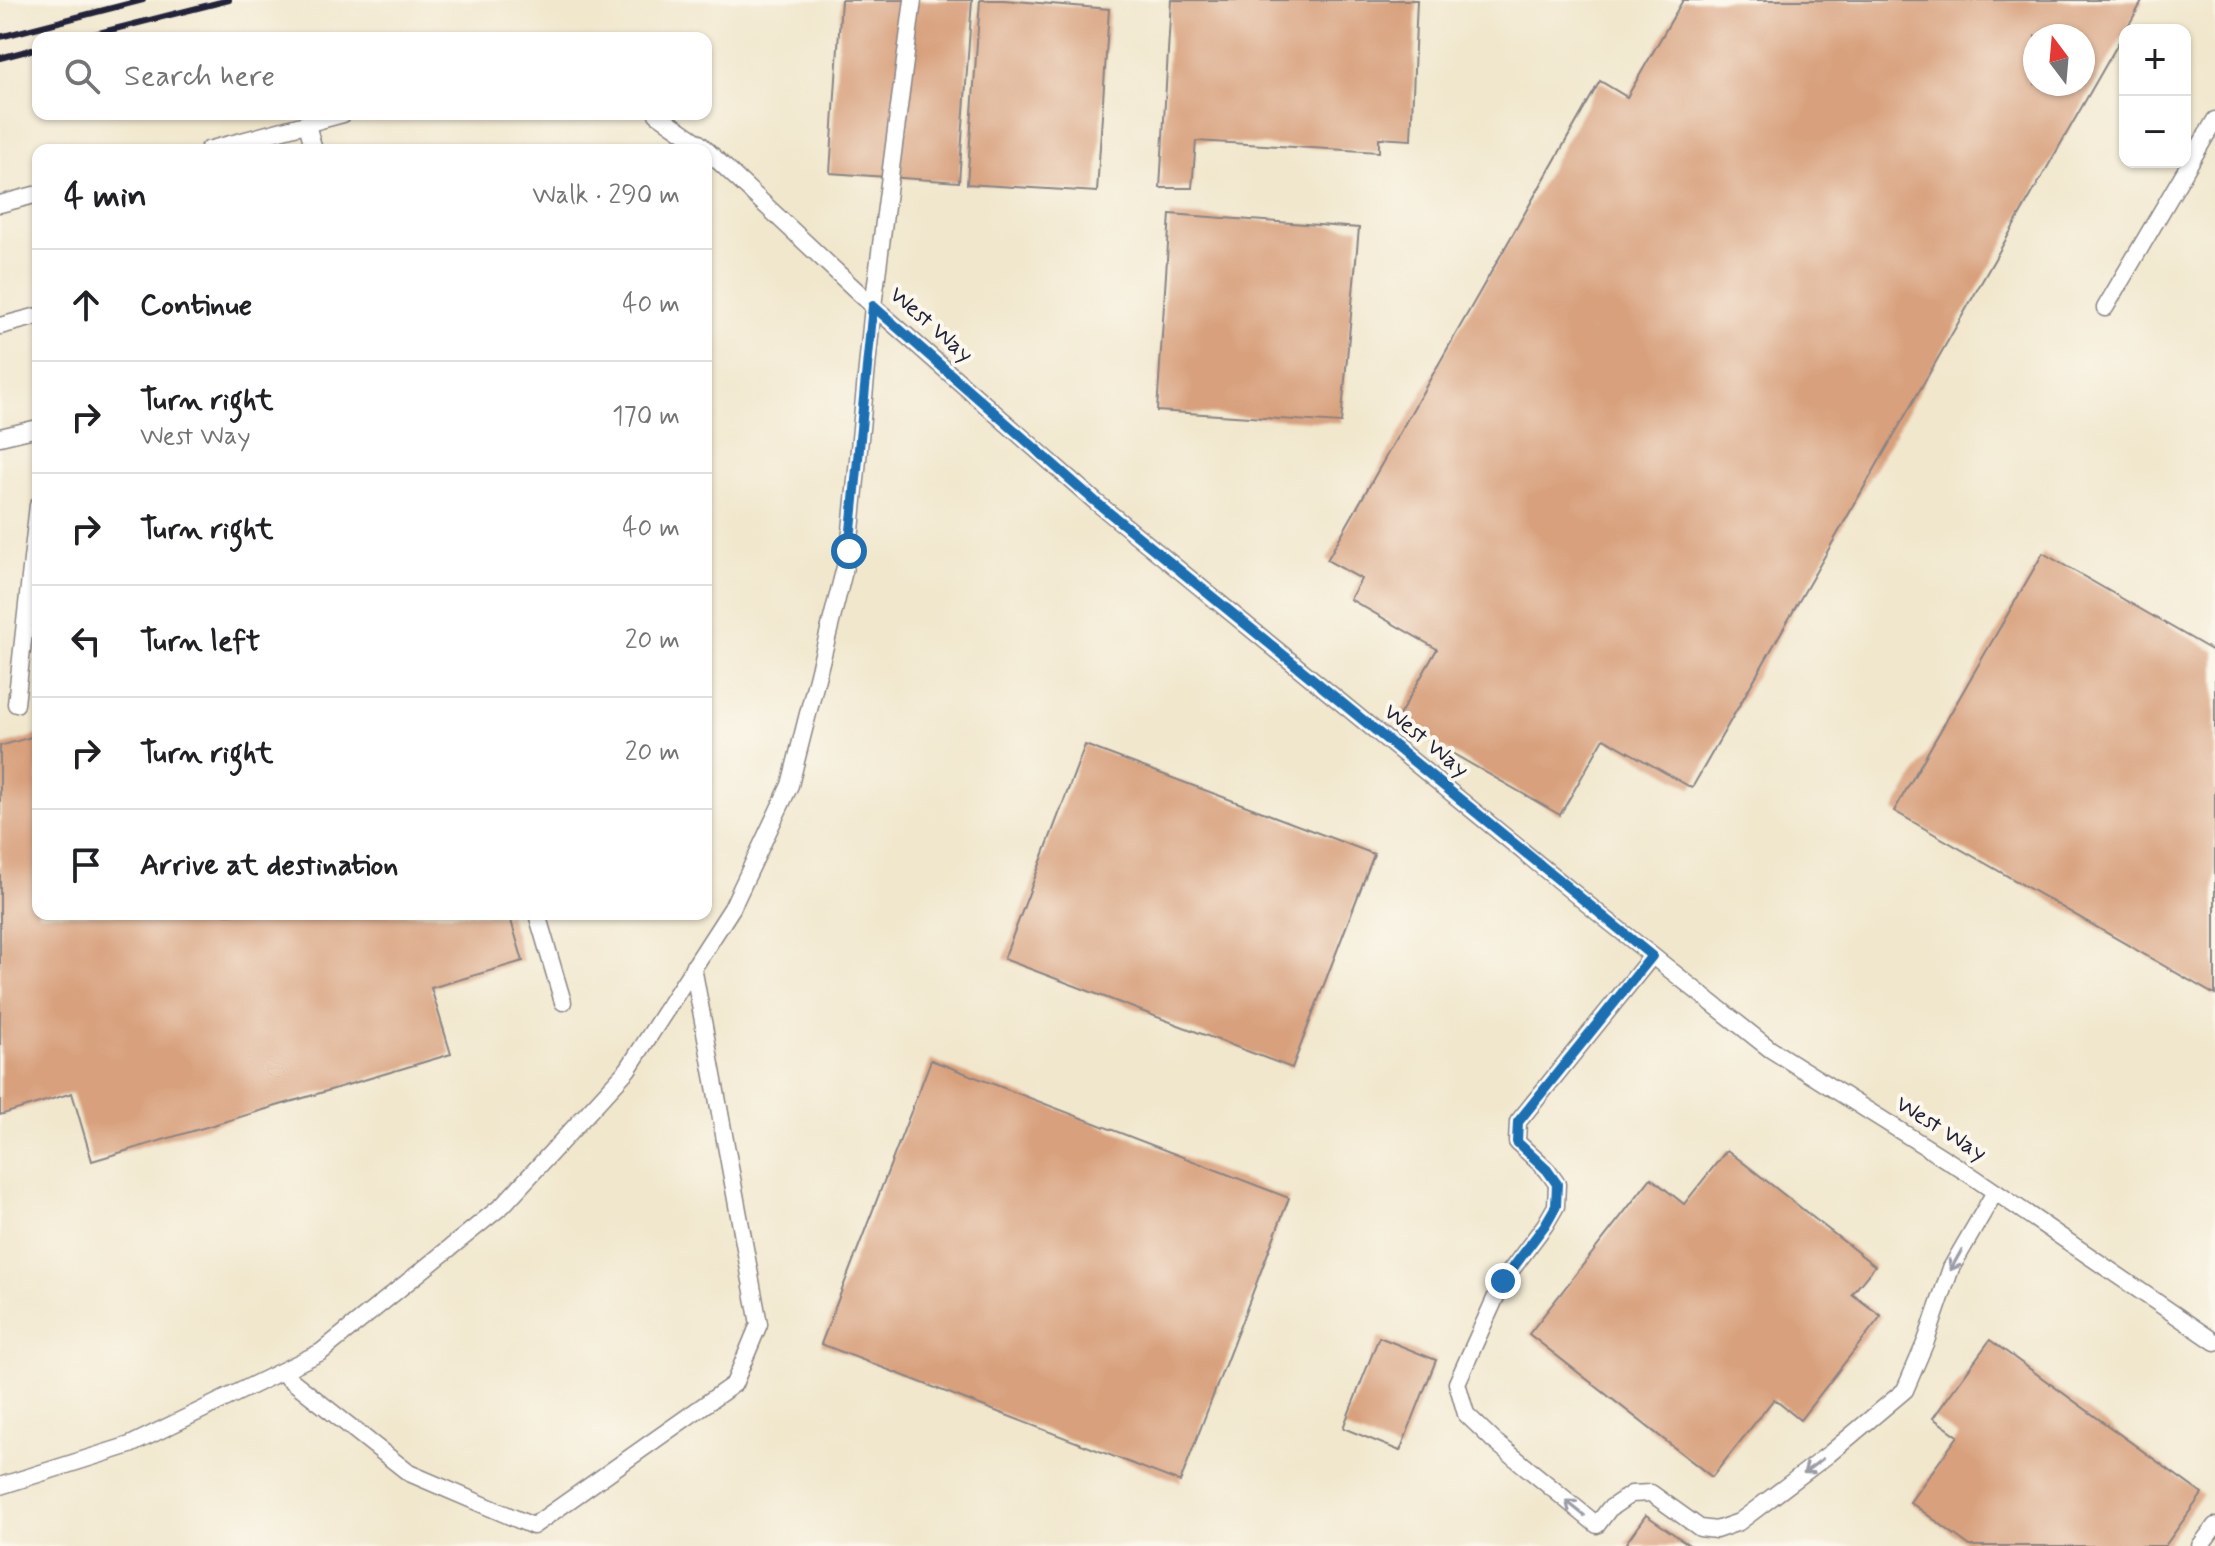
<!DOCTYPE html>
<meta charset="utf-8">
<style>
:root{--surface:#fff;--page:#f6f6f6;--text:#202124;--muted:#757577;--line:#e0e0e0}
body{margin:0;font-family:Mynerve,sans-serif;background:var(--page);color:var(--text)}
.controls{position:absolute;right:24px;top:24px;display:grid;overflow:hidden;border-radius:16px;box-shadow:0 2px 6px #0004}
.controls button{width:72px;height:72px;display:grid;place-items:center;padding:0;border:0;border-bottom:2px solid var(--line);background:var(--surface);color:var(--text);font:40px sans-serif}
.compass{position:absolute;left:2023px;top:24px;width:72px;height:72px;border-radius:50%;background:var(--surface);box-shadow:0 2px 6px #0004;rotate:344deg}
.stop{position:absolute;width:24px;height:24px;margin:-18px;border:6px solid #1f6fb2;border-radius:50%;background:#fff}
.stop.end{background:#1f6fb2;border-color:#fff;box-shadow:0 2px 8px #0008}
.list{margin:0;padding:0;list-style:none}
h2{display:flex;justify-content:space-between;align-items:center;height:104px;margin:0;padding:0 32px;font-size:34px}
h2 small{font-size:26px;font-weight:400;color:var(--muted)}
.list li{display:grid;grid-template-columns:52px 1fr auto;gap:24px;align-items:center;box-sizing:border-box;height:112px;padding:0 32px;border-top:2px solid var(--line)}
.list b{display:block;font-size:30px;white-space:nowrap}
.list p{margin:0;font-size:26px;white-space:nowrap;color:var(--muted)}
.list em{font-size:26px;font-style:normal;color:var(--muted)}
.icon{flex:none;width:44px;height:44px;fill:none;stroke:currentColor;stroke-width:2;stroke-linecap:round;stroke-linejoin:round}
.map{position:relative;flex:none;width:2215px;height:1546px;overflow:hidden}
.search{position:absolute;background:var(--surface);box-shadow:0 2px 6px #0004;left:32px;top:32px;width:680px;height:88px;display:flex;align-items:center;gap:20px;box-sizing:border-box;padding:0 28px;border-radius:16px;color:var(--muted);font-size:30px}
.panel{position:absolute;background:var(--surface);box-shadow:0 2px 6px #0004;left:32px;top:144px;width:680px;height:776px;border-radius:16px}
.map>svg:first-child{display:block}
.building{fill:#d8a07d;fill-rule:evenodd}
.lines{fill:none;stroke-linecap:round;stroke-linejoin:round}
.service-casing{stroke:#8a8484;stroke-width:19}
.service{stroke:#fff;stroke-width:16}
.rail{stroke:#22223b;stroke-width:6}
.oneway{stroke:#9c9ca7}
.route{stroke:#1f6fb2;stroke-width:10}
.labels{text-anchor:middle;dominant-baseline:central;stroke-width:8;stroke-linejoin:round;paint-order:stroke}
.street-label{font-size:24px;fill:#22223b;stroke:#fbf7ec}
</style>
<div class="map">
<svg width="2215" height="1546" viewBox="0 0 2215 1546">
<rect width="100%" height="100%" fill="#fbf7ec"/>
<filter id="ink" filterUnits="userSpaceOnUse"><feTurbulence type="fractalNoise" baseFrequency=".0125" numOctaves="2"/><feDisplacementMap in="SourceGraphic" scale="16" xChannelSelector="R" yChannelSelector="G"/><feConvolveMatrix kernelMatrix="1 2 1 2 8 2 1 2 1" color-interpolation-filters="sRGB"/></filter>
<filter id="wash" filterUnits="userSpaceOnUse"><feTurbulence type="fractalNoise" baseFrequency=".006" numOctaves="4" result="noise"/><feDisplacementMap in="SourceGraphic" scale="32" xChannelSelector="R" yChannelSelector="G"/><feGaussianBlur stdDeviation="1.8" result="paint"/><feColorMatrix in="noise" values="0 0 0 0 0 0 0 0 0 0 0 0 0 0 0 0 0 1.4 0 .05"/><feComposite in="paint" operator="in"/></filter>
<g filter="url(#wash)">
<rect width="100%" height="100%" fill="#f1e7cd"/>
<g id="blocks">
<g class="building">
<path d="M841 0H972L959 182 830 173Z"/>
<path d="M980 0H1004L1109 9 1097 192 967 184Z"/>
<path d="M1171 0H1417L1411 140 1379 138V152L1196 141 1192 188H1160Z"/>
<path d="M1683 0H2143L1692 788 1604 738 1560 815 1396 721 1437 649 1350 599 1361 579 1327 560 1600 81 1627 97ZM2035 36H2083V84H2035Z"/>
<path d="M1170 214 1359 228 1341 423 1157 411Z"/>
<path d="M2043 553 2215 652V995L1894 811Z"/>
<path d="M38 735V914H509L523 961 431 988 451 1054 92 1161 72 1093 0 1115V746Z"/>
<path d="M1085 745 1374 854 1292 1068 1004 959Z"/>
<path d="M931 1060 1289 1198 1180 1482 821 1344Z"/>
<path d="M1727 1150 1875 1266 1852 1294 1881 1316 1800 1420 1774 1399 1712 1477 1529 1334 1651 1178 1684 1204Z"/>
<path d="M1379 1337 1436 1360 1400 1451 1343 1428Z"/>
<path d="M1990 1340 2202 1494 2165 1546H1970L1910 1502 1958 1436 1933 1418Z"/>
<path d="M1646 1515 1691 1546H1630L1626 1543Z"/>
</g>
</g>
</g>
<g filter="url(#ink)">
<use href="#blocks" fill-opacity="0" stroke="#8a8484" stroke-width="2"/>
<g class="lines">
<defs>
<g id="service">
<path d="M657 114 699 143 873 306 1096 502 1602 916 1770 1049 1969 1174 2215 1342"/>
<path d="M307 124 314 150"/>
<path d="M208 150 343 114"/>
<path d="M0 204 38 194"/>
<path d="M2105 308 2215 120"/>
<path d="M0 326 38 316"/>
<path d="M0 437 38 428"/>
<path d="M16 704 38 505"/>
<path d="M537 914 563 1002"/>
<path d="M1652 956 1518 1122 1517 1142 1547 1170 1557 1184 1556 1206 1545 1225 1503 1281 1457 1383 1466 1414 1493 1440 1597 1525 1609 1509 1631 1494 1651 1493 1700 1528 1716 1530 1739 1522 1829 1454 1905 1390 1926 1341 1951 1268 1995 1192"/>
<path d="M281 1372 409 1473 533 1526 734 1384 759 1324 693 967"/>
<path d="M0 1486 130 1445 321 1352 503 1205 628 1069 732 908 790 785 849 551 873 306 913 0"/>
<path d="M2200 1546 2215 1526"/>
</g>
</defs>
<use href="#service" class="service-casing"/>
<use href="#service" class="service"/>
<g class="rail">
<path d="M0 37 143 0"/>
<path d="M79 38 229 0"/>
<path d="M0 58 38 48"/>
</g>
</g>
<defs><path id="oneway-shaft" d="M-6 0H5M1.5-3L5.5 0L1.5 3" fill="none" stroke-width="1.6" stroke-linecap="round" stroke-linejoin="round" transform="scale(2)"/></defs>
<g class="oneway">
<use href="#oneway-shaft" transform="translate(1956 1260) rotate(119)"/>
<use href="#oneway-shaft" transform="translate(1813 1466) rotate(143)"/>
<use href="#oneway-shaft" transform="translate(1575 1508) rotate(-141)"/>
</g>
</g>
<g class="lines" filter="url(#ink)">
<path class="route" d="M849 551 873 306 1096 502 1652 956 1518 1122 1517 1142 1547 1170 1557 1184 1556 1206 1545 1225 1503 1281"/>
</g>
<g class="labels">
<g class="street-label">
<text transform="translate(931 325) rotate(41)">West Way</text>
<text transform="translate(1426 741) rotate(39)">West Way</text>
<text transform="translate(1941 1129) rotate(32)">West Way</text>
</g>
</g>
</svg>
<div class="controls">
<button>+</button>
<button>−</button>
</div>
<svg class="compass" viewBox="-18 -18 36 36"><path d="M0-13l5 13h-10z" fill="#e53935"/><path d="M0 13l5-13h-10z" fill="#757577"/></svg>
<div class="stop" style="left:849px;top:551px"></div>
<div class="stop end" style="left:1503px;top:1281px"></div>
<div class="search"><svg class="icon" aria-label="search" viewBox="0 0 24 24"><circle cx="10" cy="10" r="6"/><path d="M15 15l6 6"/></svg>Search here</div>
<section class="panel">
<h2>4 min<small>Walk · 290 m</small></h2>
<ul class="list">
<li><svg class="icon" aria-label="ahead" viewBox="0 0 24 24"><path d="M12 20V5M6 11l6-6 6 6"/></svg><div><b>Continue</b></div><em>40 m</em></li>
<li><svg class="icon" aria-label="right" viewBox="0 0 24 24"><path d="M7 20v-9h11M14 6l5 5-5 5"/></svg><div><b>Turn right</b><p>West Way</p></div><em>170 m</em></li>
<li><svg class="icon" aria-label="right" viewBox="0 0 24 24"><path d="M7 20v-9h11M14 6l5 5-5 5"/></svg><div><b>Turn right</b></div><em>40 m</em></li>
<li><svg class="icon" aria-label="left" viewBox="0 0 24 24"><path d="M17 20v-9H6M10 6l-5 5 5 5"/></svg><div><b>Turn left</b></div><em>20 m</em></li>
<li><svg class="icon" aria-label="right" viewBox="0 0 24 24"><path d="M7 20v-9h11M14 6l5 5-5 5"/></svg><div><b>Turn right</b></div><em>20 m</em></li>
<li><svg class="icon" aria-label="arrive" viewBox="0 0 24 24"><path d="M6 21V4h12l-3 4 3 4H6"/></svg><div><b>Arrive at destination</b></div></li>
</ul>
</section>
</div>
